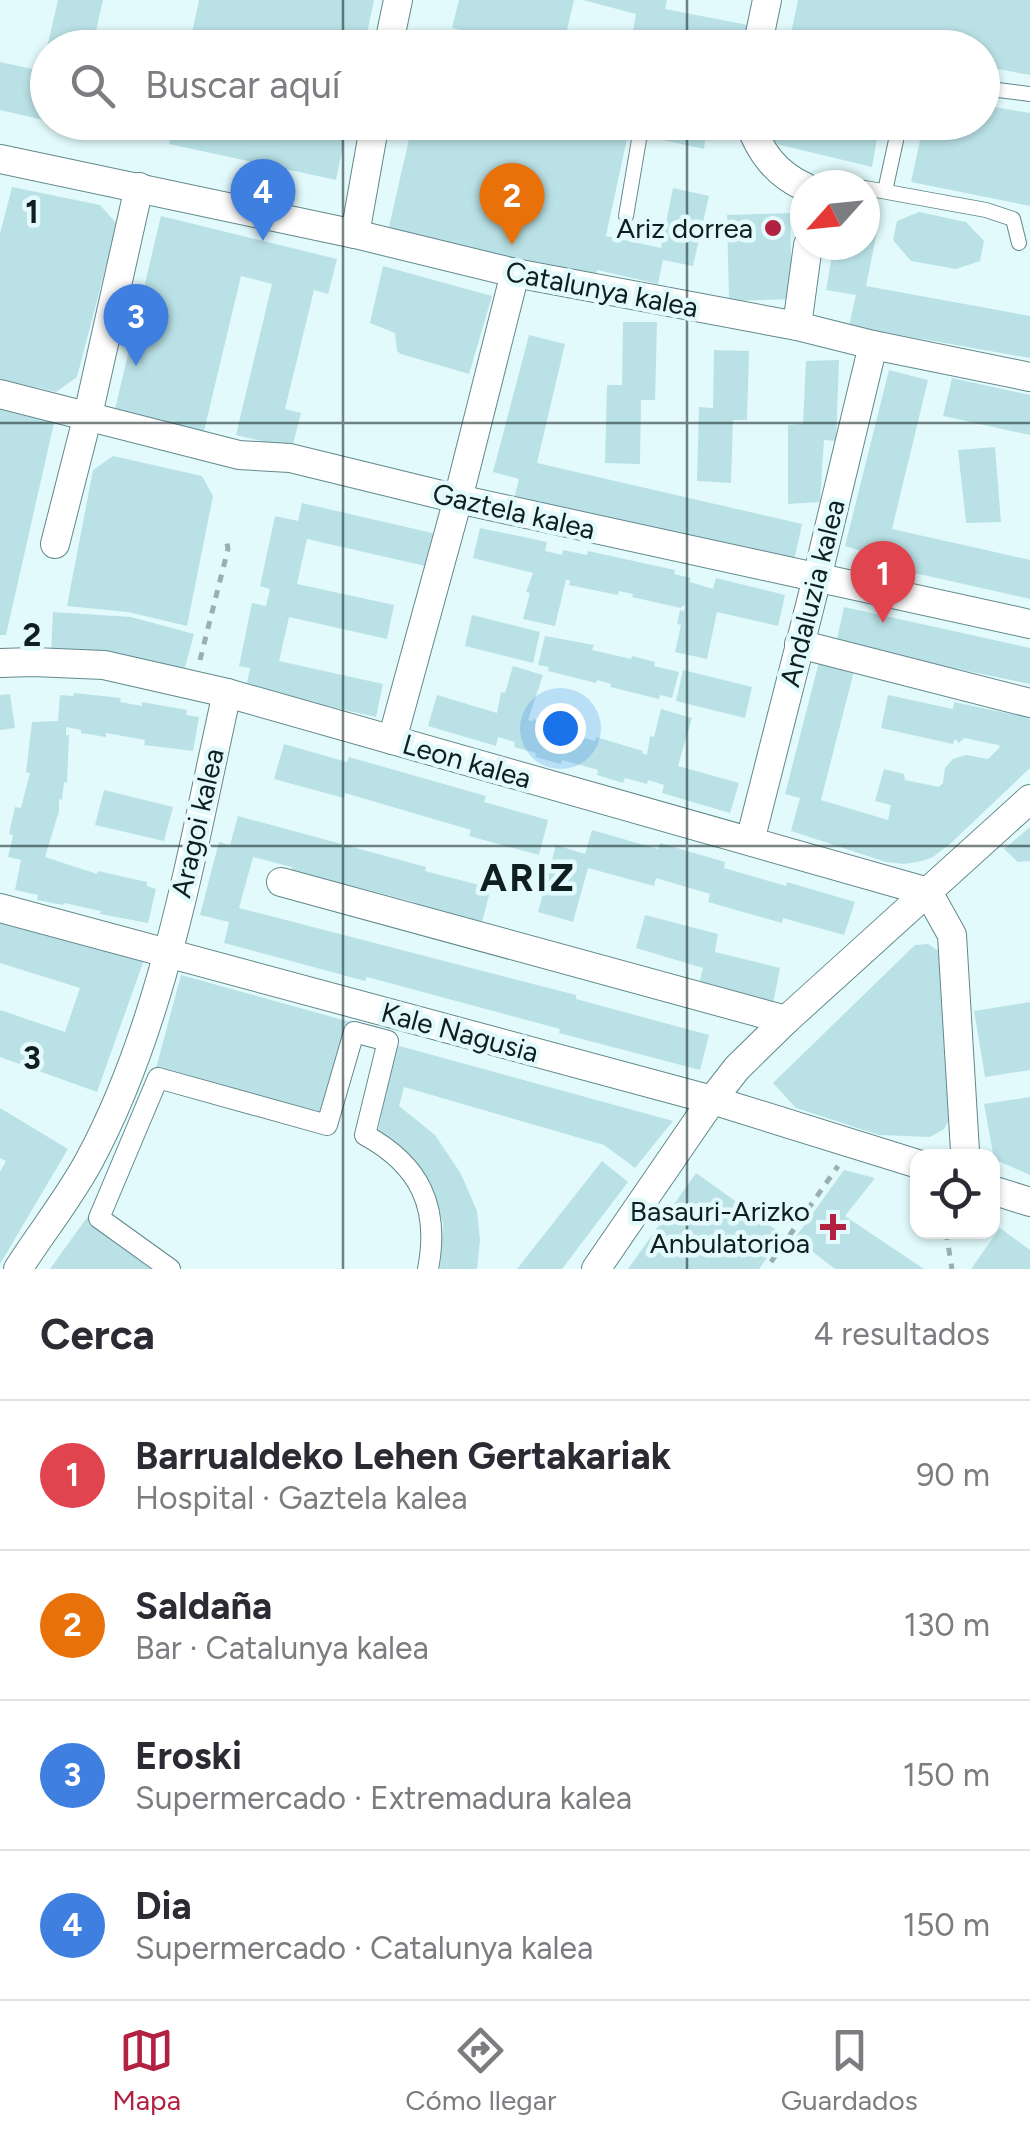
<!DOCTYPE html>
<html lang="es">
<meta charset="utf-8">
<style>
:root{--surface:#fff;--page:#f7f7f7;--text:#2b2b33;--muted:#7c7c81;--line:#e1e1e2;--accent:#b32141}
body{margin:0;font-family:Figtree,sans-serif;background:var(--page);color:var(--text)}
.controls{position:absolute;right:30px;bottom:30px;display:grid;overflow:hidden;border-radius:20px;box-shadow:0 2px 8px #0004}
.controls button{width:90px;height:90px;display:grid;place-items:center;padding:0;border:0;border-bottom:2px solid var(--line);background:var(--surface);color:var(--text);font:50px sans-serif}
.compass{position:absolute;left:790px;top:170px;width:90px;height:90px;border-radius:50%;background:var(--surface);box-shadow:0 2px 8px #0004;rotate:243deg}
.you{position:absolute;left:560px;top:728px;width:35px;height:35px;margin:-25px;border:8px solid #fff;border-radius:50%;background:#1a73e8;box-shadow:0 0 0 15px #1a73e833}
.badge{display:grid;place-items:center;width:65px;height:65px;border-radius:50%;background:var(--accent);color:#fff;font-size:32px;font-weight:700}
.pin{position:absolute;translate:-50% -82px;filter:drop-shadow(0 2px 5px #0008)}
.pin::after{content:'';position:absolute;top:52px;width:35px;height:30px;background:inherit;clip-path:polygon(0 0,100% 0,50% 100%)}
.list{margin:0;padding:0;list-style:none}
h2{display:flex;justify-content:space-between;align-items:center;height:130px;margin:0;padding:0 40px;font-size:42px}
h2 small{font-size:32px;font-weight:400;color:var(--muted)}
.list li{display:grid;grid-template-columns:65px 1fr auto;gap:30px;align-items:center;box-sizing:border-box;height:150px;padding:0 40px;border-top:2px solid var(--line)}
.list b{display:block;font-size:38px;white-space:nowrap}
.list p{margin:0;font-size:32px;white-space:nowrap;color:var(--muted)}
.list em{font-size:32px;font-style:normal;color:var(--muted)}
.icon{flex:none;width:55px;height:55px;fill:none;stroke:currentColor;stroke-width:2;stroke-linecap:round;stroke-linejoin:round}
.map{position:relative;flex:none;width:1030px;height:1269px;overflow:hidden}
.search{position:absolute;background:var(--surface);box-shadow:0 2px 8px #0004;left:30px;right:30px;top:30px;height:110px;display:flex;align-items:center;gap:25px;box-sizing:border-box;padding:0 35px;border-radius:55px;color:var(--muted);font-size:38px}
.sheet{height:730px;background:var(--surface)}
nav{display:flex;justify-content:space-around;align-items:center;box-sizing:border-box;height:140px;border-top:2px solid var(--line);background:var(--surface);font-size:28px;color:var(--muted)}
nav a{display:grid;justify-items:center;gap:5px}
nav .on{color:var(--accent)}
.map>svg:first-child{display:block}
.building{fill:#bae2e6}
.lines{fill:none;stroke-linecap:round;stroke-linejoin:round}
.service-casing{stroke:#62888c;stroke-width:16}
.pedestrian-casing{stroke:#62888c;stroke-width:22}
.minor-casing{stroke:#62888c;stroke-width:30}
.path{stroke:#99afb0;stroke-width:5;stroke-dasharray:8 8;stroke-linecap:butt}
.service{stroke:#fff;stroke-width:14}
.pedestrian{stroke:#fff;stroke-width:20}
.minor{stroke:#fff;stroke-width:28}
.grid{fill:none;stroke:#0f1f20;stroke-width:2.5;stroke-opacity:0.55}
.poi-dot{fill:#b32141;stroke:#e2fafc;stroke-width:4}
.labels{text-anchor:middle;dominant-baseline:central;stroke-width:9;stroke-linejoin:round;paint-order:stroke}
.poi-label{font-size:28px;fill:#0f1f20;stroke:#e2fafc;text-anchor:end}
.street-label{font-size:28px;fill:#0f1f20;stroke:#e2fafc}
.district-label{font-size:38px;font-weight:bold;letter-spacing:2.5px;fill:#0f1f20;stroke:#e2fafc}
.grid-label{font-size:32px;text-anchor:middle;font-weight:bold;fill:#0f1f20;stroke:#e2fafc;stroke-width:9;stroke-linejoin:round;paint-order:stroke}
</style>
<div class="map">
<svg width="1030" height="1269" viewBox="0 0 1030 1269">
<rect width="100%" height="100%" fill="#e2fafc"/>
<g class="building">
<path d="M58 0H103L92 48H47Z"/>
<path d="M199 0H374L364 48H189Z"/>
<path d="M459 0H574L563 48H539L452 28Z"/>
<path d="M583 0H667L665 9 748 25 743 48H630L636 14Z"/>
<path d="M798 0H1030V75L982 66V48H788Z"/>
<path d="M46 54 48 121 0 110V62L42 71Z"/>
<path d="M982 105 1030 113V206L911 182 924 122H982Z"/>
<path d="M173 122H348L336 180 169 144Z"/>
<path d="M413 122H572L628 134 606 236 661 248 673 188 709 196 693 266 663 260 658 284 597 270 596 275 388 231Z"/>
<path d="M655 122H707L704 149 663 140 654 134Z"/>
<path d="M772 122H880L872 167 768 142Z"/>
<path d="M12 187 100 205 117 224 77 377 56 392 0 379V234Z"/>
<path d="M919 212 966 222 984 241 980 261 956 269 911 261 893 240 897 221Z"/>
<path d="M790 213 792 299 729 301 727 215Z"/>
<path d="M161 216 337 259 328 294 314 290 285 409 301 413 292 448 236 435 272 284 241 276 204 431 115 409Z"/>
<path d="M865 225 878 227 866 286 1030 316V358L849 326 856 295 826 290 834 245H865Z"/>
<path d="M383 266 492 296 469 374 401 354 397 351 395 333 370 323Z"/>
<path d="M623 322H657L655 400H641L640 464 605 463 607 385H622Z"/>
<path d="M529 335 565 344 537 463 802 524 794 561 514 499 519 479 493 472Z"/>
<path d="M714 350 749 351 747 420H733L731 483 697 481 699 407 713 408Z"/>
<path d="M839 360 836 441 824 440 820 502 788 504V425L803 424 806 361Z"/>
<path d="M889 370 928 380 892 529 1030 560V599L870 563 871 554 845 546Z"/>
<path d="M952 378 1030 395V435L943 416Z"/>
<path d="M0 408 54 423 6 635H0Z"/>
<path d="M995 447 1001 522 966 523 958 450Z"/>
<path d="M113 456 202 476 213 496 187 626 128 612 67 606 93 470Z"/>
<path d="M302 503 441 535 434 568 307 539 297 584 394 605 387 639 289 617 279 661 383 684 376 717 246 688 250 668 239 666 252 603 266 606 270 589 260 586 275 516 298 521Z"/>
<path d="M480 528 547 542 545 551 562 555 563 550 587 555 588 551 675 570 674 574 691 578 690 582 713 589 716 578 785 595 778 626 717 612 707 659 675 652 681 625 677 624 680 610 684 611 685 606H682L681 608 632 597 633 594 619 591 618 595 569 585 570 580H566L555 626 523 619 530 593 526 592 533 573 473 558Z"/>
<path d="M844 607 1030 648V684L836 644Z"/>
<path d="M53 612 131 617 194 634 184 671 51 653Z"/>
<path d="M472 615 540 632 533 663 465 646Z"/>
<path d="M545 636 594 645 592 650 631 659 632 656 655 662 654 666 679 672 672 698 660 695 659 699 610 687 611 684 597 680 596 683 548 671 549 667 538 665Z"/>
<path d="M820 658 855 667 821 800 888 820 891 805 875 801 884 769 904 774 905 780 939 787 943 783 945 768 953 759 966 755 988 759 1000 747 998 745 964 738 959 743 955 739 953 744 881 728 888 695 953 709 954 702 1030 718V768L951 843 933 857 922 861 904 864 886 862 791 831 800 798 785 794Z"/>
<path d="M513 666 543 675 528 720 532 721 533 719 581 733 580 737 595 741 596 737 643 751 642 753 647 755 650 736 654 737 661 709 692 718 678 766 739 783 730 813 662 793 664 785 648 780 647 784 625 778 623 783 597 775 598 770 562 760 561 764 535 757 536 753 514 747 515 742 498 737 496 746 428 726 437 695 497 713 501 692 505 693Z"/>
<path d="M683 670 752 687 745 718 676 701Z"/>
<path d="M74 693 121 698 120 702 142 706V702L187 710 186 715 199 717 193 751 144 745 145 740 106 733V737L81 733V730L66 727V735H69L67 783 64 782 62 800 59 799V811L45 857 97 874 98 871 147 882V886L156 889 148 923 100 914 101 911 64 903 63 905 37 900 38 895 15 890 21 860 8 857 13 835 9 834 15 807 21 808 30 773 26 772 32 722 58 721 60 695 73 696Z"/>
<path d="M10 694 15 728 0 730V695Z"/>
<path d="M284 744 347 762 349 757 486 796 484 802 548 820 539 855 469 836 471 830 345 793 344 798 274 779Z"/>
<path d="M104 790 173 807 164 841 95 825Z"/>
<path d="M238 816 426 867 425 871 491 888 482 922 414 905V902L291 870 292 867 253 857 239 908 576 995V999L709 1035 700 1070 559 1033 560 1029 367 977 365 981 224 943 229 922 200 915 219 842 230 845Z"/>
<path d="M1030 827V861L1018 862 1004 849Z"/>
<path d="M592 830 658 849 660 843 725 862 724 868 786 886 787 882 855 902 844 935 783 918 782 923 708 902 710 894 656 878 654 886 588 868 573 922 538 912 556 845 585 854Z"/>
<path d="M645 915 718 934 715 952 780 968 773 1004 699 984 703 968 636 948Z"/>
<path d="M0 917 145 957 97 1092 0 1057V1010L65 1032 80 988 0 963Z"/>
<path d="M928 944 940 952 950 1119 944 1129 930 1137 879 1135 796 1108 773 1083 915 945Z"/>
<path d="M181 975 354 1023 327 1119 155 1072Z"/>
<path d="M1030 1002V1070L985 1077 974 1011Z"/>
<path d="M396 1045 673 1121 635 1168 604 1145 404 1087 399 1106 435 1135 461 1174 477 1211 480 1240 477 1269H440L443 1223 434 1197 376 1141Z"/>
<path d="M1030 1097V1175L994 1159 984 1104Z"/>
<path d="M0 1108 68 1149 0 1264V1172L6 1161 0 1158Z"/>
<path d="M602 1161 628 1182 562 1269H517Z"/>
<path d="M844 1170 875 1178 845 1216 924 1269H835L795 1238Z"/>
<path d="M696 1173 783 1235 759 1269H628Z"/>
<path d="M88 1216 162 1269H50Z"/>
<path d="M1000 1228 1030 1250V1269H971Z"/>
</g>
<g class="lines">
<defs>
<g id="service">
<path d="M982 88 1030 94"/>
<path d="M832 185H846"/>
<path d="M865 188 986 210 1013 219 1019 243"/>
<path d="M885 191 900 122"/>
<path d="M626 216 642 122"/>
</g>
<path id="pedestrian" d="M170 1269 99 1218 158 1078 327 1125 354 1032 388 1041 365 1135C420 1165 440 1207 428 1269"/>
<g id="minor">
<path d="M388 48 398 0"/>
<path d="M757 48 767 0"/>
<path d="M749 122C760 152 776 174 805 187"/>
<path d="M0 159 355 234 515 273 797 326 873 345 1030 377"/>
<path d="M355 234 375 122"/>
<path d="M797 326 808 245"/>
<path d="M0 394 239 455 290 458 458 499 1030 624"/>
<path d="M55 544 88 415 139 187"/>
<path d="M799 644 1030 703"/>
<path d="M0 663 33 662 104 665 227 693 928 892"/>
<path d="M392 740 458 499 515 273"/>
<path d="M750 841 817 578 873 345"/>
<path d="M281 882 786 1020"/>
<path d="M928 892 952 935 965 1151 964 1156"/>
<path d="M0 908 712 1100 918 1164"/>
<path d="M992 1190 1030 1202"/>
<path d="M18 1269C41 1233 69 1198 89 1161 165 1020 192 848 227 693"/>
<path d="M596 1269 712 1100 737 1068 786 1020 1030 799"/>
</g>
</defs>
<use href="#service" class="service-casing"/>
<use href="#pedestrian" class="pedestrian-casing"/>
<use href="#minor" class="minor-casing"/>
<g class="path">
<path d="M200 660 228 549 226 537"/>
<path d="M946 1232 952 1269"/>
<path d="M771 1262 838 1166"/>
</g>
<use href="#service" class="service"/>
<use href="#pedestrian" class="pedestrian"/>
<use href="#minor" class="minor"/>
</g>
<path class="grid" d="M343 0V48M687 0V48M343 122V1269M687 122V1269M0 423H1030M0 846H1030"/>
<g class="poi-dot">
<circle cx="773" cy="228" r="10"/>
<path d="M828 1212h10v10h10v10h-10v10h-10v-10h-10v-10h10z"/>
</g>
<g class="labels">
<g class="poi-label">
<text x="753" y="228">Ariz dorrea</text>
<text x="810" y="1211">Basauri-Arizko<tspan x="810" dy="32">Anbulatorioa</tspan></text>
</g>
<g class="street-label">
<text transform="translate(602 289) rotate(11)">Catalunya kalea</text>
<text transform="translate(514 511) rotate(13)">Gaztela kalea</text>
<text transform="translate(812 593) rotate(-76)">Andaluzia kalea</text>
<text transform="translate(467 761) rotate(16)">Leon kalea</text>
<text transform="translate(197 823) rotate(-77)">Aragoi kalea</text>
<text transform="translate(460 1032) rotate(15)">Kale Nagusia</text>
</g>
<g class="district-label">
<text x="528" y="878">ARIZ</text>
</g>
</g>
<g class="grid-label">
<text x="32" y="223">1</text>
<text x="32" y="646">2</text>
<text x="32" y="1069">3</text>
</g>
</svg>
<div class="controls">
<button><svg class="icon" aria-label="locate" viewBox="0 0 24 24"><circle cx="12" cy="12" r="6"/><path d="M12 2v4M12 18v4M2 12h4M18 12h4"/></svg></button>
</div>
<svg class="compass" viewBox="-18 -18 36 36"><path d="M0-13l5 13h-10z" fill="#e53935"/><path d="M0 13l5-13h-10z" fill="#7c7c81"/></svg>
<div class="you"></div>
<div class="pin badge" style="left:883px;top:623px;background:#e0444e">1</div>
<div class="pin badge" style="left:512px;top:245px;background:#e8710a">2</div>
<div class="pin badge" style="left:136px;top:366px;background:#3f7fe0">3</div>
<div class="pin badge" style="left:263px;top:241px;background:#3f7fe0">4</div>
<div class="search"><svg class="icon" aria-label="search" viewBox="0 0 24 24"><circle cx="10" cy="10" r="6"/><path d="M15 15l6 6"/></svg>Buscar aquí</div>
</div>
<section class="sheet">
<h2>Cerca<small>4 resultados</small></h2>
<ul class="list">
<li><span class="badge" style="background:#e0444e">1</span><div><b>Barrualdeko Lehen Gertakariak</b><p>Hospital · Gaztela kalea</p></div><em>90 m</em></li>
<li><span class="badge" style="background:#e8710a">2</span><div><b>Saldaña</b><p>Bar · Catalunya kalea</p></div><em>130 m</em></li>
<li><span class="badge" style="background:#3f7fe0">3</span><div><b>Eroski</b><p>Supermercado · Extremadura kalea</p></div><em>150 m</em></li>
<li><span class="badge" style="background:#3f7fe0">4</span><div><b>Dia</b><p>Supermercado · Catalunya kalea</p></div><em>150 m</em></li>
</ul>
</section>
<nav>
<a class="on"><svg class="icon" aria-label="map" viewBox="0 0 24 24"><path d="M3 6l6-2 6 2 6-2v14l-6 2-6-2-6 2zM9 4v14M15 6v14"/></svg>Mapa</a>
<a><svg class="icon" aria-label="directions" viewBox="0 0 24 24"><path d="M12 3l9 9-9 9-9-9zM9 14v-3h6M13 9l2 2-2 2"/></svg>Cómo llegar</a>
<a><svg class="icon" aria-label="saved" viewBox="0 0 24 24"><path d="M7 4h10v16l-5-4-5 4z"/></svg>Guardados</a>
</nav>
